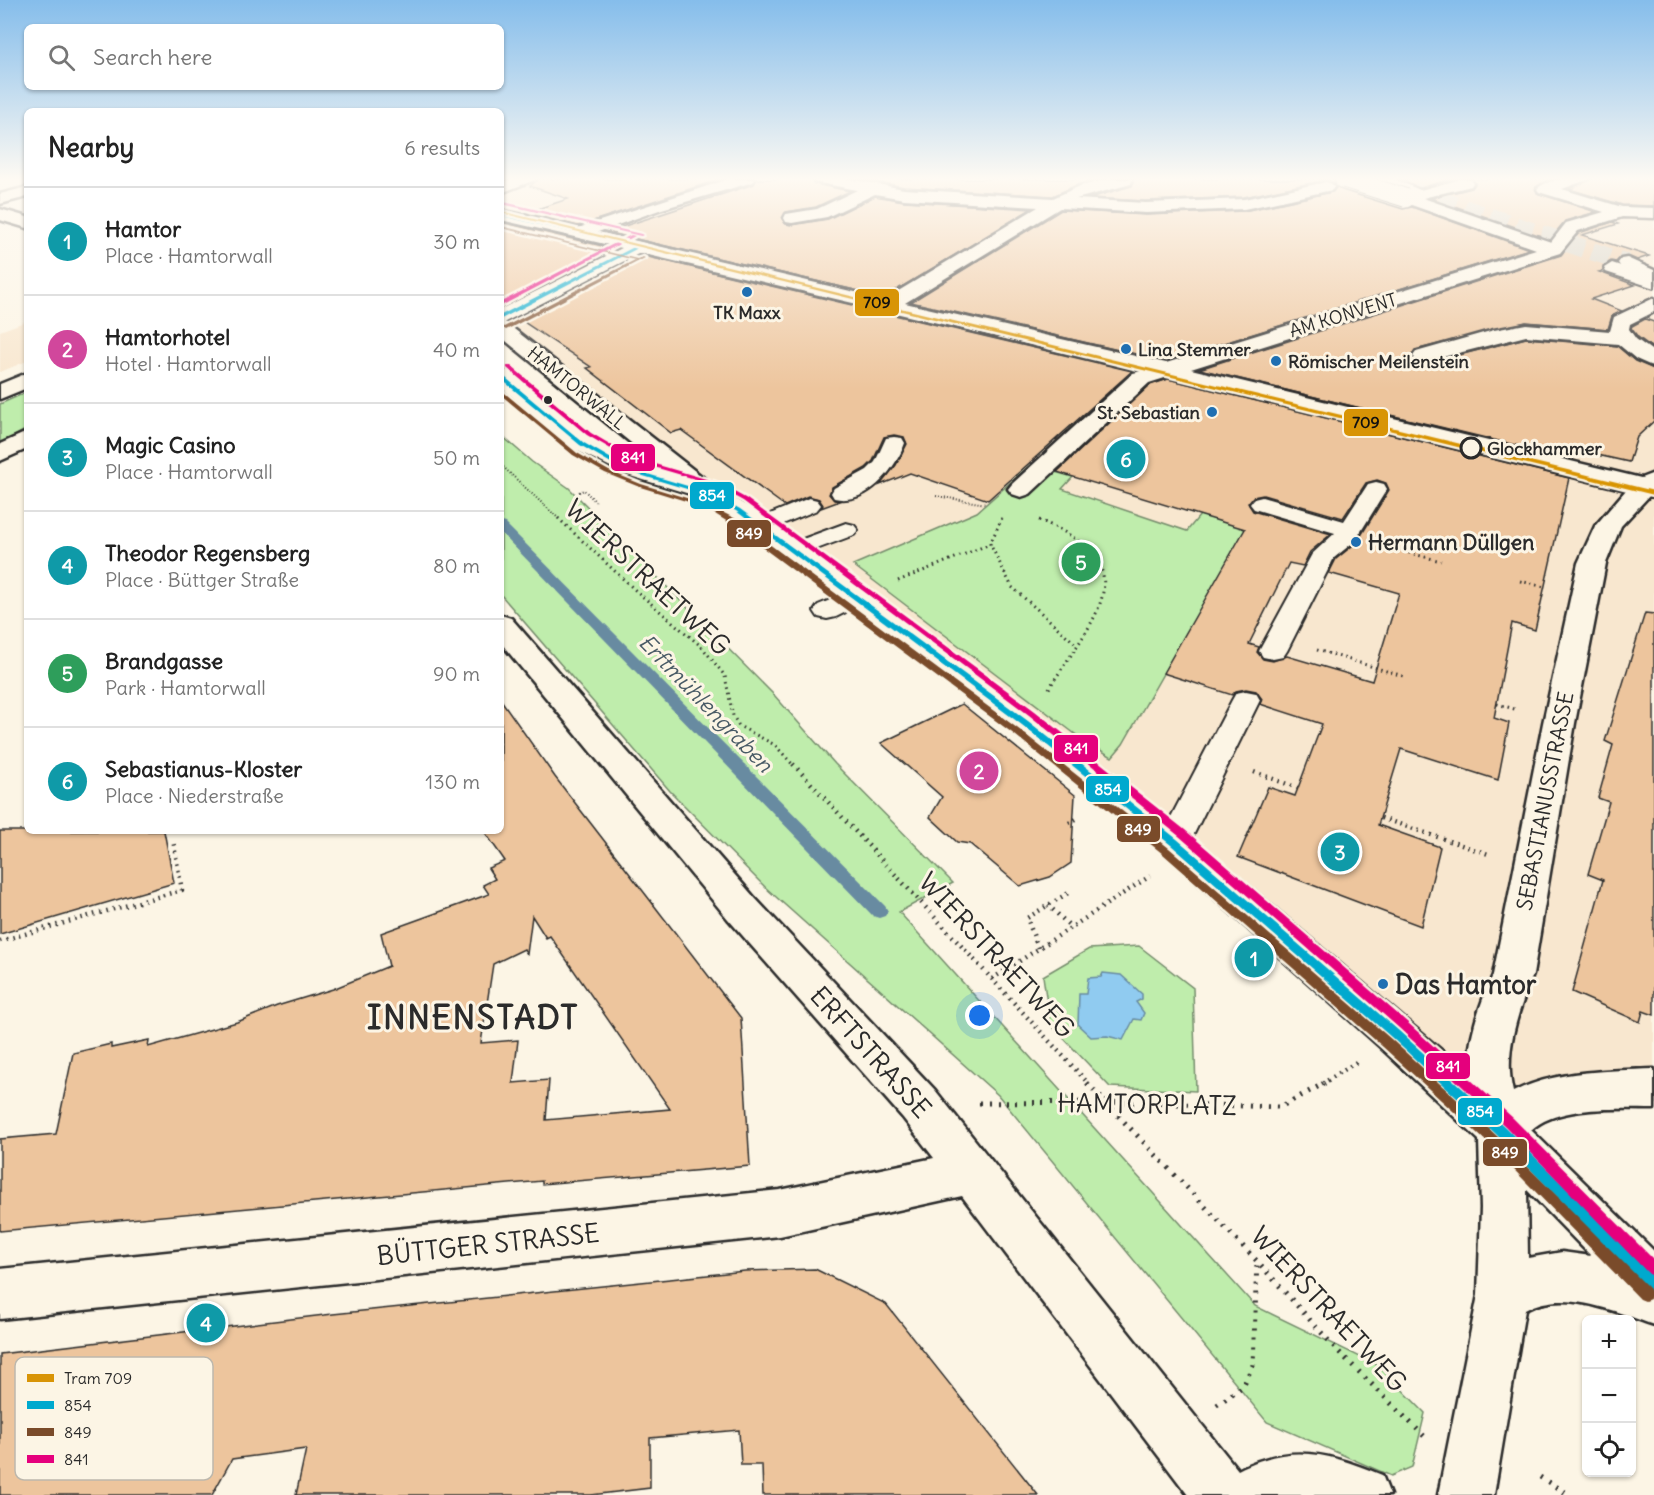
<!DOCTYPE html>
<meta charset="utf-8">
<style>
:root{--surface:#fff;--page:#f2f2f2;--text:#222;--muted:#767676;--line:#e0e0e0;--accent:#111827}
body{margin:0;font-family:Delius,sans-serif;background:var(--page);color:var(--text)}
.controls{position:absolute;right:18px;bottom:18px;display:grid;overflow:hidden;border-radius:9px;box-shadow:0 2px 4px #0004}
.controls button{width:54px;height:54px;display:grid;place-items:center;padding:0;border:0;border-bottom:2px solid var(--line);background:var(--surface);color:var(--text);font:30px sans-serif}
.you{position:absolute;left:980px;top:1016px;width:21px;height:21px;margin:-15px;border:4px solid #fff;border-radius:50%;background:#1a73e8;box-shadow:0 0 0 9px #1a73e833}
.badge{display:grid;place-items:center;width:39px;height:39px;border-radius:50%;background:var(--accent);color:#fff;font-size:20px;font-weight:700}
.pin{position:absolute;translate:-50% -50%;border:3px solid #fff;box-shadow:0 2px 6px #0006}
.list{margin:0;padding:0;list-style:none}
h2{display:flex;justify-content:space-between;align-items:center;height:78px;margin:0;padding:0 24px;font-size:26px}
h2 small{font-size:20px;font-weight:400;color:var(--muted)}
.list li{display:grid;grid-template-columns:39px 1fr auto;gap:18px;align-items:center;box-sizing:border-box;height:108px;padding:0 24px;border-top:2px solid var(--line)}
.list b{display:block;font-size:22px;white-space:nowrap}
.list p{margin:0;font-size:20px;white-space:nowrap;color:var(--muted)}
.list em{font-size:20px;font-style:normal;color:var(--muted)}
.icon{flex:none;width:33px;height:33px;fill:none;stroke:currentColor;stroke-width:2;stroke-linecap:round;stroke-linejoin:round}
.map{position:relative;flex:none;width:1654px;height:1495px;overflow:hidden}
.search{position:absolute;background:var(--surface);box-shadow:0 2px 4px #0004;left:24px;top:24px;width:480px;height:66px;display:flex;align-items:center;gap:15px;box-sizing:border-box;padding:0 21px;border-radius:9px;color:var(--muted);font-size:22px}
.panel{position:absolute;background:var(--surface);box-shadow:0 2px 4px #0004;left:24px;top:108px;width:480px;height:726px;border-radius:9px}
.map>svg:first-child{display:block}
.built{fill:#f8e7cf}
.green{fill:#bfedac;stroke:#758c6c;stroke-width:1.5}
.water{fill:#90cbf0;stroke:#688ba1;stroke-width:1.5}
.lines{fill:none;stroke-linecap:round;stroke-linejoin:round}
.stream{fill:#688ba1;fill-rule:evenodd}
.building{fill:#edc59d;stroke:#2b2b2b;stroke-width:1.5;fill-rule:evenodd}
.street-tunnel{stroke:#d2cdc0;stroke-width:18;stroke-dasharray:18 9;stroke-linecap:butt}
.lane-casing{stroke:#2b2b2b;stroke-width:4}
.street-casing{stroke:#2b2b2b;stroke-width:5}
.path-far3{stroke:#2b2b2b;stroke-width:2;stroke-dasharray:1 2;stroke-linecap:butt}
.path-far2{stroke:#2b2b2b;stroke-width:3;stroke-dasharray:1.5 4;stroke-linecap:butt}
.path-far1{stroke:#2b2b2b;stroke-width:4.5;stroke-dasharray:1.5 5;stroke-linecap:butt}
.path{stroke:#2b2b2b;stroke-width:5;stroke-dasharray:2 7;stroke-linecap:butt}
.lane{fill:#fcf5e5;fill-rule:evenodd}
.street{fill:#fcf5e5;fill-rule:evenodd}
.street-bridge-casing{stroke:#2b2b2b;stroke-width:20;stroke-linecap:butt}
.street-bridge{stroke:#fcf5e5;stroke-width:18}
.bus-1-casing{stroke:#fcf5e5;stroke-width:5}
.bus-2-casing{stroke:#fcf5e5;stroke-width:5}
.bus-3-casing{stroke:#fcf5e5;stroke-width:5}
.bus-1{fill:#00a9ce;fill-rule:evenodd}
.bus-2{fill:#7a4b2a;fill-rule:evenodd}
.bus-3{fill:#e5007d;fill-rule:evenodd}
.tram-1-casing{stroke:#fcf5e5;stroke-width:5}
.tram-1{fill:#d89406;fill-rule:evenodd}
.poi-dot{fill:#1f6fb2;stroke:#fcf5e5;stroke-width:2}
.bus-dot{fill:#2b2b2b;stroke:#fcf5e5;stroke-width:2}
.stop-dot{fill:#fcf5e5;stroke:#2b2b2b;stroke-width:3}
.labels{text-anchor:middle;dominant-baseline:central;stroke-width:6;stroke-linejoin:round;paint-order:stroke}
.far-poi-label{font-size:18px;font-weight:bold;fill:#2b2b2b;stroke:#fcf5e5;text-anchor:start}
.far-street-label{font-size:18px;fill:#2b2b2b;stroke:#fcf5e5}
.far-stop-label{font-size:18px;font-weight:bold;fill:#2b2b2b;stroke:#fcf5e5;text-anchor:start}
.poi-label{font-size:21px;font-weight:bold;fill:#2b2b2b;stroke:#fcf5e5;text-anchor:start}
.street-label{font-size:21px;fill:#2b2b2b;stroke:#fcf5e5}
.water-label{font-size:22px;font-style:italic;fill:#495b66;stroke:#fcf5e5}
.near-street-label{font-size:26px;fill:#2b2b2b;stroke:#fcf5e5}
.near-poi-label{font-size:26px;font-weight:bold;fill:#2b2b2b;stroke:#fcf5e5;text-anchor:start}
.near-district-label{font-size:33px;font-weight:bold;letter-spacing:1.5px;fill:#2b2b2b;stroke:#fcf5e5}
.key{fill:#fcf5e5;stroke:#bdb8ad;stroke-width:1.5}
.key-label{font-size:16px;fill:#2b2b2b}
.line-badge{stroke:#fcf5e5;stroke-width:2}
.badge-label{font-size:16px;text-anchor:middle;font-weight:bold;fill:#fff}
.pale-badge-label{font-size:16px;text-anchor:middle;font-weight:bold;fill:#111}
</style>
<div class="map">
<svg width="1654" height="1495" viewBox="0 0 1654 1495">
<rect width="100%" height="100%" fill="#fcf5e5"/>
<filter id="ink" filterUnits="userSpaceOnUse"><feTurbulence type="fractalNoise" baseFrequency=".0167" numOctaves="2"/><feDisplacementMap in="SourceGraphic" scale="12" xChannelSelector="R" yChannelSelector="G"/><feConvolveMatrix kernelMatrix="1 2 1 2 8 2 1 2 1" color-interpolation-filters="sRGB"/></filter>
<g filter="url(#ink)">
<g class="built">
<path d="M501 179H1654V1095L1598 1097 1513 1136 796 549 501 324Z"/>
<path d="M27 321V361L0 372V331Z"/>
</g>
<g class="green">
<path d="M27 392V429L0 444V404Z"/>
<path d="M501 435 532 462 569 488 774 695 835 764 953 883 899 912 1255 1306 1379 1366 1425 1413 1412 1467 1391 1476 1267 1422 998 1095 766 888 670 791 501 595Z"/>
<path d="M1030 465 1073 477 1062 489 1187 531 1200 515 1246 528 1123 744 1112 757 1083 740 853 565 977 512Z"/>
<path d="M1139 946 1193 988 1196 1091 1110 1087 1050 1024 1043 976 1089 949Z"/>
</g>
<path class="water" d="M1103 973 1121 975 1142 994V999L1136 1002 1144 1013 1141 1020 1134 1019 1123 1040 1107 1036 1091 1037 1078 1025 1079 994H1086L1088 978 1101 977Z"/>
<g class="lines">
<path class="stream" d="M501 522 505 523 885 906 888 911 885 916 879 918 873 916 501 533Z"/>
</g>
<g class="building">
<path d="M539 179H720L578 226 525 213 568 199 530 186Z"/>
<path d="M757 179H811L815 184 850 191 816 207 786 212 782 219 786 224 792 225 828 219 875 196 904 201 1031 209 885 297 606 232 754 184Z"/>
<path d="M864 179H1099L1079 184 1053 196 904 187Z"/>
<path d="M1134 179H1334L1336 186 1342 190 1403 209 1412 207 1529 249 1166 361 911 302 1061 210 1146 215 1244 211 1332 192 1336 188 1334 183 1326 180 1244 197 1146 201 1090 198 1132 186Z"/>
<path d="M1401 179H1451L1420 188Z"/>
<path d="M1473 179H1550L1536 187 1537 193 1596 212 1565 221 1550 239 1431 198 1472 188 1475 184Z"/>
<path d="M1591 179H1654V206L1622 205 1569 189Z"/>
<path d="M501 222 615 249 501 306Z"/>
<path d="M1612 222 1618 224 1582 235 1649 256 1637 260 1628 256 1621 257 1616 262 1611 261 1603 266V271L1599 272 1635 285 1591 299 1622 311 1612 316 1608 329 1526 322 1415 350 1411 356 1415 362 1424 364 1526 338 1617 346 1635 361 1654 369V421L1637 437 1629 462 1575 450 1573 459 1199 369 1561 255 1579 233Z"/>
<path d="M640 255 1132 371 988 500 910 473 880 485 896 465 907 444 904 437 894 435 884 437 873 461 866 468 832 487 829 494 834 500 840 501 821 508 823 505 819 499 808 496 785 506 681 430 671 433 587 368 591 367 518 318Z"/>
<path d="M1645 319 1654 322V349L1638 337 1631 328 1632 326Z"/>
<path d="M1168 379 1569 478 1535 630 1512 623 1494 718 1509 723 1498 780 1401 749 1378 825 1440 847 1421 926 1238 857 1268 787 1295 796 1322 724 1260 704 1262 699 1256 691 1246 689 1236 691 1232 695 1163 673 1245 529 1057 472 1150 385ZM1377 480 1386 483 1389 490 1357 542 1336 559 1329 573 1399 593 1372 681 1287 656 1273 661 1263 659 1257 652 1259 647 1249 644 1289 563 1303 566 1310 552 1331 534 1253 511 1248 503 1253 497 1263 495 1343 518 1366 483Z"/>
<path d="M1645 613 1654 614V1015L1643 1011 1640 1022 1572 992 1603 880 1588 874 1609 802 1598 798 1613 745 1605 741Z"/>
<path d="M501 700 555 777 741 1018 750 1166 542 1184V1181L0 1231V1139L56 1134 73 1053 111 1044V1048L149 1040 148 1047 237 1022 277 1006 333 989 389 966 381 933 489 894 483 885 495 879 488 868 505 861 484 831H501ZM532 916 546 938 550 936 670 1109 546 1120 549 1080 513 1083 518 1040 481 1043 493 964 524 949 527 954Z"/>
<path d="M962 704 1075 795 1071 863 1050 877 1020 886 970 844 957 842 930 817 942 797 881 743Z"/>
<path d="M0 831H164L174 883 0 934Z"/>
<path d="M815 1269 886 1304 1038 1495H763L762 1465H741L739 1430 650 1438V1488L591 1495H296L306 1449 232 1459 212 1495H0V1354L333 1314 670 1279 745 1271Z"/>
</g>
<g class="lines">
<path class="street-tunnel" d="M1413 191 1627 263"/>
<defs>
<g id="lane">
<path d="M1612 263 1654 277V288L1606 272 1604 268Z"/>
<path d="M894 437 902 438 905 443C895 470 867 506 834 498L831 493 834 488 867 470 875 462 886 438Z"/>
<path d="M1376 482 1384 484 1387 489 1355 541 1334 558 1287 651 1283 657 1273 659 1263 657 1259 651 1312 554 1335 533 1254 509 1250 504 1254 499 1262 497 1344 521 1368 484Z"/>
<path d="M809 498 817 500 821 505 817 510 761 533 753 531 749 526 753 521Z"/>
<path d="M846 523 854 525 858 530 854 535 793 558 784 556 781 551 784 546Z"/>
<path d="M857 589 866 592 870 597 866 602 836 617 827 619 818 617 814 611 818 605Z"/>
<path d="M1246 691 1256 693 1260 700 1190 842 1186 851 1174 854 1162 851 1158 842 1232 700 1236 693Z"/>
</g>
<g id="street">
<path d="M512 179H537L501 193V183Z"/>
<path d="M729 179H755L753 182 662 209 598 232 885 299 1038 207 904 199 875 194 827 217 792 223 786 222 784 218 786 214 817 209 857 190 815 182 813 179H849L904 189 1053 198 1080 186 1111 179H1132L1131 184 1076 199 1146 203 1244 199 1326 182 1332 184 1334 187 1332 190 1244 209 1146 213 1060 208 905 303 1166 363 1536 249 1400 201 1398 198 1405 193 1370 179H1394L1420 190 1461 179 1471 180 1473 183 1471 186 1423 198 1551 242 1566 223 1604 212 1539 192 1537 189C1548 177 1573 179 1589 179L1562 189 1622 207 1654 208V218L1622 217 1578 231 1560 253 1191 369 1641 478 1654 473V497L1650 495 1621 526 1606 563 1575 723 1533 975C1518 1011 1503 1053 1513 1092 1557 1070 1606 1071 1654 1069V1109C1619 1109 1557 1105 1531 1130L1654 1251V1325C1615 1312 1565 1288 1525 1310L1494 1495H1438L1478 1295 1481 1208 1479 1140 1380 1047 1161 851 1014 731 752 532 696 496 627 475 574 449 501 387V370L509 371 590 439 631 459 668 473 501 337V309L622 248 501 220V210L578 228ZM640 253 1142 371 1133 373 1012 484 1008 489 1012 494 1021 497 1030 494 1149 383 1168 377 1626 490 1595 526 1578 563 1543 723 1493 975C1479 1006 1468 1038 1468 1073L1187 833 1036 715 770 520 718 489 505 322ZM1527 1190 1591 1256 1562 1252 1528 1258Z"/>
<path d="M27 187V197L0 204V194Z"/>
<path d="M0 209 27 217V228L0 220Z"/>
<path d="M1627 258 1654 270V284L1621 267 1618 263 1621 259Z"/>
<path d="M1654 298V312L1630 324 1629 329 1636 339 1654 352V367L1636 359 1618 344 1526 336 1423 362 1416 360 1413 356 1416 352 1494 330 1526 324 1610 331 1614 317Z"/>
<path d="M27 373V388L0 399V384Z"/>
<path d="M27 432V449L0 461V444Z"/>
<path d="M501 615 511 618 754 897 935 1090 1238 1470C1292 1442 1330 1454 1382 1475L1390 1495H1188L962 1196 780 1236 0 1319V1269L780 1190 934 1158 903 1118 728 919 501 643Z"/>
</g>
</defs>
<use href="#lane" class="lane-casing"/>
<use href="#street" class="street-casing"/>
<g class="path-far3">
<path d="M501 465 559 519"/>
<path d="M579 492 584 490 596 502"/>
<path d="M936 496 986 504"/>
<path d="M1001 519 1002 517"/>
</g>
<g class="path-far2">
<path d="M558 518 635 590 702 647 725 676 733 716 739 726 775 745 794 766"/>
<path d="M1002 518 990 544 1012 587 1076 644"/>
<path d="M1039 520C1151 566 1093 618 1048 690"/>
<path d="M1382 546 1441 561"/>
<path d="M898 581 990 544"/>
<path d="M1520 581 1545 587"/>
<path d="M1317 650 1403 676"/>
<path d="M1497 704 1518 710"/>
</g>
<g class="path-far1">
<path d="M793 764 1089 1084"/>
<path d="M1254 772 1298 788"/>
<path d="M1381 818 1491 855"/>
<path d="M1069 823 1078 818"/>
<path d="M1048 905 1071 927"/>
<path d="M0 941 182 890 173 840"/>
<path d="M1038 948 1027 918 1070 892"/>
<path d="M992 979 1150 876"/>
<path d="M1322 1084 1358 1061"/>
</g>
<g class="path">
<path d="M1087 1083 1257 1261 1338 1351 1424 1436"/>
<path d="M979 1103 1105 1102 1280 1107 1325 1083"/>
<path d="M1217 1405 1243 1386 1253 1365 1257 1261"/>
<path d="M1540 1477 1569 1495"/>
</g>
<use href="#lane" class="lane"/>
<use href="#street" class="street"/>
<defs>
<path id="street-bridge" d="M1345 179 1406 198"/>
</defs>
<use href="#street-bridge" class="street-bridge-casing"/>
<use href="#street-bridge" class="street-bridge"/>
<defs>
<g id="bus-1">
<path d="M501 214 638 246 640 247 501 319V315L634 247 501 216Z"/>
<path d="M501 374 584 443 615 461 644 473 711 493 740 509 1028 721 1177 839 1399 1031 1505 1127 1654 1276V1293L1649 1291 1497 1135 1391 1037 1171 845 1022 725 736 511 707 495 640 475 611 463 580 445 501 379Z"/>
</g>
<g id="bus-2">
<path d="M501 226 637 259 643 257 645 258 506 330 503 328 504 327 635 260 501 228Z"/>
<path d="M501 390 577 453 609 471 641 484 706 504 734 518 1021 731 1169 848 1391 1039 1497 1136 1650 1289 1652 1294 1650 1299 1645 1301 1640 1299 1489 1144 1383 1047 1163 854 1015 735 728 522 702 506 637 486 605 473 573 455 501 395Z"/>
</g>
<g id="bus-3">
<path d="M504 202 641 234 643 235 641 236 502 204Z"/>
<path d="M631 235 635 236 501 306V302Z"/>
<path d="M507 366H511L591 433 620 450 648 462 716 482 747 499 1035 711 1185 830 1407 1022 1513 1118 1654 1260V1276L1649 1274 1505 1126 1399 1028 1179 836 1029 715 743 501 712 484 644 464 616 452 587 435 507 368Z"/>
</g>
</defs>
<use href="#bus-1" class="bus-1-casing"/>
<use href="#bus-2" class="bus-2-casing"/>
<use href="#bus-3" class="bus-3-casing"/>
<use href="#bus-1" class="bus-1"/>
<use href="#bus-2" class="bus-2"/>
<use href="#bus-3" class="bus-3"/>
<defs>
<path id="tram-1" d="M501 211 1654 491V495L501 213Z"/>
</defs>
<use href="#tram-1" class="tram-1-casing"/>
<use href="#tram-1" class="tram-1"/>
</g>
</g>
<linearGradient id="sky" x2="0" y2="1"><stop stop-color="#85bdeb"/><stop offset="0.46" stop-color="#fefaf3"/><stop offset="1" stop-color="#fefaf3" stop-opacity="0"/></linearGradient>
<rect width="1654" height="389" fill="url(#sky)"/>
<g class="poi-dot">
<circle cx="747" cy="292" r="6"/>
<circle cx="1126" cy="349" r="6"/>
<circle cx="1276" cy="361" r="6"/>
<circle cx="1212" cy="412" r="6"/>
<circle cx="1356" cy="542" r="6"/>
<circle cx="1383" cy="984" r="6"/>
</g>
<circle class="bus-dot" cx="548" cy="400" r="5"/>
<circle class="stop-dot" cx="1471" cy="448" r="10"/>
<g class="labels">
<g class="far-poi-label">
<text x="747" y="312" text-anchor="middle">TK Maxx</text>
<text x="1138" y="349">Lina Stemmer</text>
<text x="1288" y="361">Römischer Meilenstein</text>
<text x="1200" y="412" text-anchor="end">St. Sebastian</text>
</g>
<g class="far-street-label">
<text transform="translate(1343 315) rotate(-17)">AM KONVENT</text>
<text transform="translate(577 388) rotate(39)">HAMTORWALL</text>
</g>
<g class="far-stop-label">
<text x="1487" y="448">Glockhammer</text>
</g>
<g class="poi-label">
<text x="1368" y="542">Hermann Düllgen</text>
</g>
<g class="street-label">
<text transform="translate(1545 801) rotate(-79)">SEBASTIANUSSTRASSE</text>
</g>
<g class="water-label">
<text transform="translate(706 703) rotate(46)">Erftmühlengraben</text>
</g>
<g class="near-street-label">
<text transform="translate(648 577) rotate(43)">WIERSTRAETWEG</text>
<text transform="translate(997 955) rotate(47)">WIERSTRAETWEG</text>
<text transform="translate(871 1052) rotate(48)">ERFTSTRASSE</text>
<text transform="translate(1147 1104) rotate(1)">HAMTORPLATZ</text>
<text transform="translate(488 1244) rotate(-6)">BÜTTGER STRASSE</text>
<text transform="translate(1329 1309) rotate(47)">WIERSTRAETWEG</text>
</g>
<g class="near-poi-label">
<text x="1395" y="984">Das Hamtor</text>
</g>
<g class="near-district-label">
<text x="473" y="1017">INNENSTADT</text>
</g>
</g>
<rect x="15" y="1357" width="198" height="123" rx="9" class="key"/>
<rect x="27" y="1374" width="27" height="8" fill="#d89406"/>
<rect x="27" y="1401" width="27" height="8" fill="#00a9ce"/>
<rect x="27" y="1428" width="27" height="8" fill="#7a4b2a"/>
<rect x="27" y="1455" width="27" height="8" fill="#e5007d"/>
<g class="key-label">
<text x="64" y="1384">Tram 709</text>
<text x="64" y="1411">854</text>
<text x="64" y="1438">849</text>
<text x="64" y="1465">841</text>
</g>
<g class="line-badge">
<rect x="854" y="288" width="46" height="29" rx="6" fill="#d89406"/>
<rect x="1343" y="408" width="46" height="29" rx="6" fill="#d89406"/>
<rect x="610" y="443" width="46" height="29" rx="6" fill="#e5007d"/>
<rect x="689" y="481" width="46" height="29" rx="6" fill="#00a9ce"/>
<rect x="726" y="519" width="46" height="29" rx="6" fill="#7a4b2a"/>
<rect x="1053" y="734" width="46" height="29" rx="6" fill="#e5007d"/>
<rect x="1085" y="775" width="45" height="28" rx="6" fill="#00a9ce"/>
<rect x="1116" y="815" width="45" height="28" rx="6" fill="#7a4b2a"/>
<rect x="1425" y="1052" width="46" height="28" rx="6" fill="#e5007d"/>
<rect x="1457" y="1097" width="46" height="29" rx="6" fill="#00a9ce"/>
<rect x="1482" y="1138" width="46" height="29" rx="6" fill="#7a4b2a"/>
</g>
<g class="badge-label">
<text x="633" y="463">841</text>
<text x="712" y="501">854</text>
<text x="749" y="539">849</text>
<text x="1076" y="754">841</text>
<text x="1108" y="795">854</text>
<text x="1138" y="835">849</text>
<text x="1448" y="1072">841</text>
<text x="1480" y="1117">854</text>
<text x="1505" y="1158">849</text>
</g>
<g class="pale-badge-label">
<text x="877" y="308">709</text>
<text x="1366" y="428">709</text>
</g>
</svg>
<div class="controls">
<button>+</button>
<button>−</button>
<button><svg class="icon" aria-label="locate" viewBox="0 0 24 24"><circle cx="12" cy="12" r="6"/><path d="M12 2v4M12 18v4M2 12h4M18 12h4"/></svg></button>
</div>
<div class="you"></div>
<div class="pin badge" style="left:1254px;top:958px;background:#0f9aa8">1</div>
<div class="pin badge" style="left:979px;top:771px;background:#d1479c">2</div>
<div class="pin badge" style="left:1340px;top:852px;background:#0f9aa8">3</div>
<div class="pin badge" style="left:206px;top:1323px;background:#0f9aa8">4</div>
<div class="pin badge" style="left:1081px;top:562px;background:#2e9e5b">5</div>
<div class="pin badge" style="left:1126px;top:459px;background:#0f9aa8">6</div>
<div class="search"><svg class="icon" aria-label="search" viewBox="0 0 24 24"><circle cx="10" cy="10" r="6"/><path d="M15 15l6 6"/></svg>Search here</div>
<section class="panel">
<h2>Nearby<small>6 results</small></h2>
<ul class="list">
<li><span class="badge" style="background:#0f9aa8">1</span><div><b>Hamtor</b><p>Place · Hamtorwall</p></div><em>30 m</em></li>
<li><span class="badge" style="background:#d1479c">2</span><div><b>Hamtorhotel</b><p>Hotel · Hamtorwall</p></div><em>40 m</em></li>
<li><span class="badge" style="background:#0f9aa8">3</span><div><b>Magic Casino</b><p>Place · Hamtorwall</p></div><em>50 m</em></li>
<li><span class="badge" style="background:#0f9aa8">4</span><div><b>Theodor Regensberg</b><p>Place · Büttger Straße</p></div><em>80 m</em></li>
<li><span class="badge" style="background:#2e9e5b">5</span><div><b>Brandgasse</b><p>Park · Hamtorwall</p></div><em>90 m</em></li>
<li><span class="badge" style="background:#0f9aa8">6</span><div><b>Sebastianus-Kloster</b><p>Place · Niederstraße</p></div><em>130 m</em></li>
</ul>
</section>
</div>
